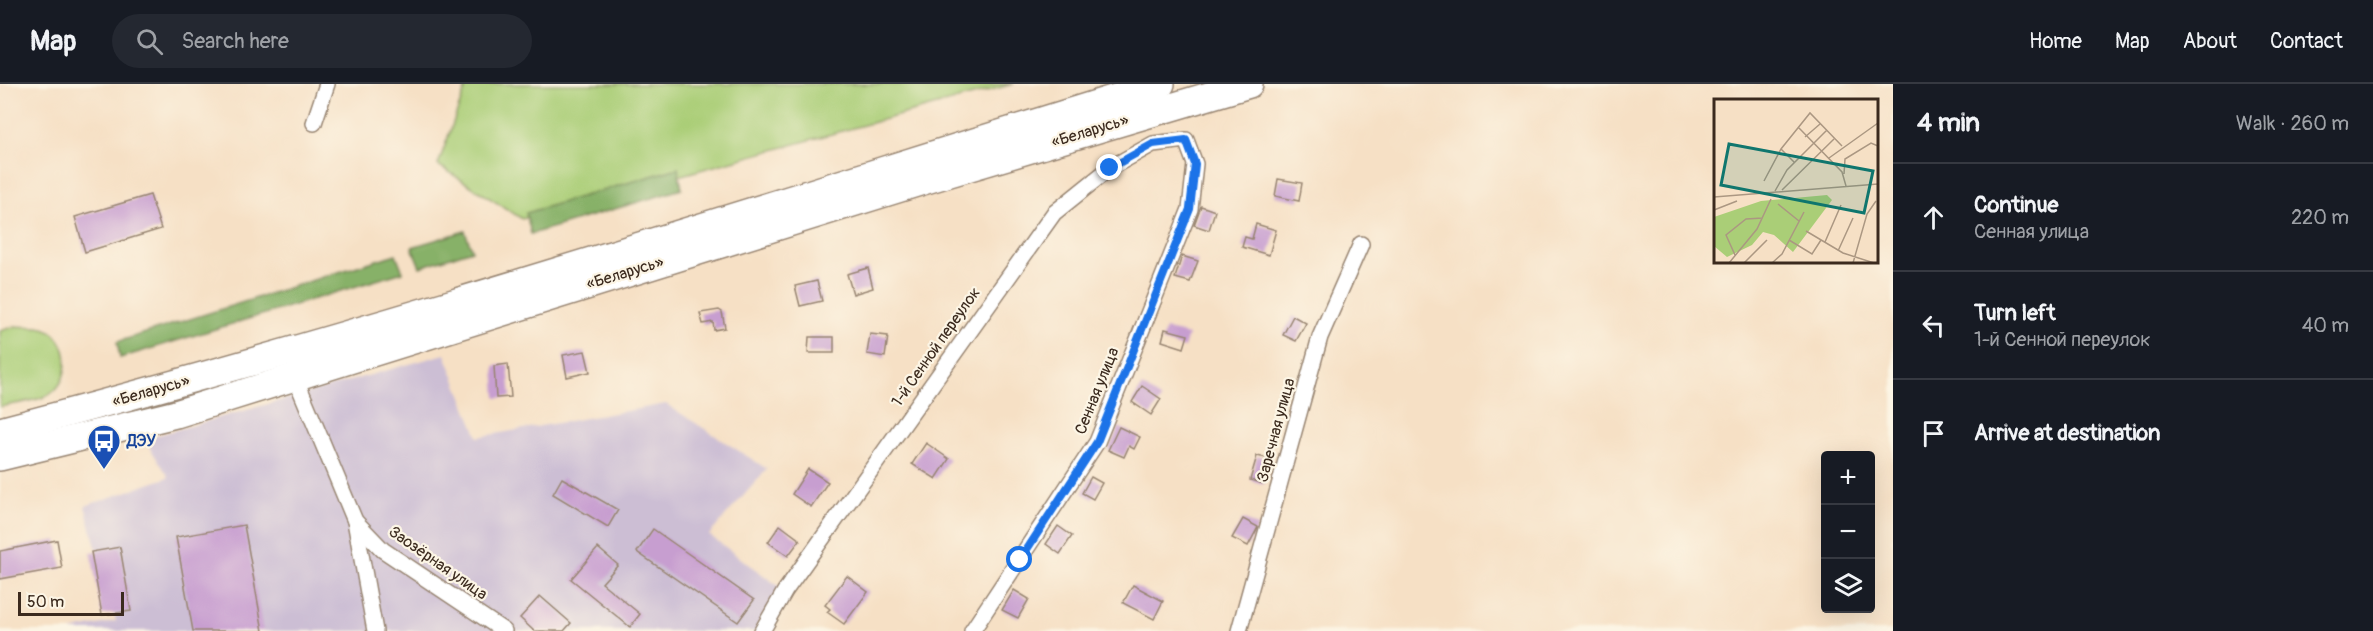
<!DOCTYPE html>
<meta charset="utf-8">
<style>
:root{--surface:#171b24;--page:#242831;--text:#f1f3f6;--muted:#9ea1a6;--line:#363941}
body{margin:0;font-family:Pangolin,sans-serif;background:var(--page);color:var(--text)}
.controls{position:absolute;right:18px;bottom:18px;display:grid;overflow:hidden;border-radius:6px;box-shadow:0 6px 24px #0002}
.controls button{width:54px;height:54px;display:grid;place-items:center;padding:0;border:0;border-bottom:2px solid var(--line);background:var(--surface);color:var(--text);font:30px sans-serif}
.scale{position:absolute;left:18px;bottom:15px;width:106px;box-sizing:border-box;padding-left:6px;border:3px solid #3b2a1e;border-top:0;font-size:16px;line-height:21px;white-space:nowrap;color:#3b2a1e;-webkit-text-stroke:4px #fcf5e5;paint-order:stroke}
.stop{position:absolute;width:18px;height:18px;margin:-14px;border:4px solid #1a73e8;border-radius:50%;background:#fff}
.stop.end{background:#1a73e8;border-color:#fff;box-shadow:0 2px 6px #0008}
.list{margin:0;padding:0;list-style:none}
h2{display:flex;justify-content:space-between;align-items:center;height:78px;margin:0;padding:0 24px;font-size:26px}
h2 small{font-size:20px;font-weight:400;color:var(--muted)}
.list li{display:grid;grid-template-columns:39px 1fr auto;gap:18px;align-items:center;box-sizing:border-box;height:108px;padding:0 24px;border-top:2px solid var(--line)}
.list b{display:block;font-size:22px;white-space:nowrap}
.list p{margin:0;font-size:20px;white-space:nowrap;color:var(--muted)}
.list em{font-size:20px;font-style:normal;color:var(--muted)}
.icon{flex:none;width:33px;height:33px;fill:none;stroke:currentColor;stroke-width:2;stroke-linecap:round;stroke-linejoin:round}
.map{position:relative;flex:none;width:1893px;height:547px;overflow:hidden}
header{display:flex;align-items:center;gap:36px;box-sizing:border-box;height:84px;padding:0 30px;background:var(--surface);border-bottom:2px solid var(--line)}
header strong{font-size:28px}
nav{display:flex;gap:33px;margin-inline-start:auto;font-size:21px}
.search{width:420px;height:54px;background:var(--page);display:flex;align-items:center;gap:15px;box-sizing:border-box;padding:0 21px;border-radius:33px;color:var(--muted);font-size:22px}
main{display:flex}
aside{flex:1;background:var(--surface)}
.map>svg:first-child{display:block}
.industrial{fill:#ccbed4}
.green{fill:#aace77;stroke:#727c4a;stroke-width:1.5}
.forest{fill:#87b168;stroke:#616e43;stroke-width:1.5}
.building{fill:#c79ed0}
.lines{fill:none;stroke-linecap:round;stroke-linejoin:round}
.street-casing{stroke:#988572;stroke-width:18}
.highway-casing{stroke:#988572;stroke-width:30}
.street{stroke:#fff;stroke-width:15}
.highway{stroke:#fff;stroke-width:27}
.route{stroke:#1a73e8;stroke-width:8}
.labels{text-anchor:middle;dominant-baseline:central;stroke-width:4.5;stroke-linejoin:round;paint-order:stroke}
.street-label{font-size:16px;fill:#3b2a1e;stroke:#fcf5e5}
.transit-label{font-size:16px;font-weight:bold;fill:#164399;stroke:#fcf5e5;text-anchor:start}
.inset-road{fill:none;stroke:#ab9782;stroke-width:1.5}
.view{fill:#0f766e;fill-opacity:0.15;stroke:#0f766e;stroke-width:3}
.inset-edge{fill:none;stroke:#3b2a1e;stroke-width:3}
</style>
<header>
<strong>Map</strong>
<div class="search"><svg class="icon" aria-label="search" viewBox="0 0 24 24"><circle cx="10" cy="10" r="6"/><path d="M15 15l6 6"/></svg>Search here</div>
<nav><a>Home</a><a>Map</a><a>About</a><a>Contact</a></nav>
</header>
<main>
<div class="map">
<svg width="1893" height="547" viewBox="0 0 1893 547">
<rect width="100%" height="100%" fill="#fcf5e5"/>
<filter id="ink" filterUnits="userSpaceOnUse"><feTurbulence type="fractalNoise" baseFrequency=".0167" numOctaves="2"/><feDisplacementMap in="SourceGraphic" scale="12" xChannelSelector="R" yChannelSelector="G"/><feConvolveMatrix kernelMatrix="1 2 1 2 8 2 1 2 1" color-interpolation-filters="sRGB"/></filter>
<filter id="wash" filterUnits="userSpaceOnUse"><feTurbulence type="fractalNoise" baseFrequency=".008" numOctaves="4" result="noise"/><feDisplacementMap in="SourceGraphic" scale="24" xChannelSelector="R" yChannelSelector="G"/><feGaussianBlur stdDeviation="1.35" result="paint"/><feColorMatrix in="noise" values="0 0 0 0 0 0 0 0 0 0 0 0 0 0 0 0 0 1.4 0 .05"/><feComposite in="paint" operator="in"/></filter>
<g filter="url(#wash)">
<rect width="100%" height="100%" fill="#f6e0c5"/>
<path class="industrial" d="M445 270 478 353 666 320 767 385 709 451 785 507 762 547H70L116 537 85 422 169 393 144 355Z"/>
<g class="green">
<path d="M467 0H1013L522 135 438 81Z"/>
<path d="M16 242C24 243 36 242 44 244 71 253 73 296 50 310 37 318 15 319 0 323V247Z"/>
</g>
<g class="forest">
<path d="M678 84 682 105 531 150 526 129Z"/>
<path d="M465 147 472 166 420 183 412 163Z"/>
<path d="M396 170 403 188 120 274 117 258Z"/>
</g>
<g id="blocks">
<g class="building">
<path d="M1278 95 1302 99 1299 117 1275 112Z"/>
<path d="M150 111 161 145 85 168 75 133Z"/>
<path d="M1201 122 1215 127 1209 146 1194 141Z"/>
<path d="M1256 140 1276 146 1269 171 1242 163 1245 153 1252 155Z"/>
<path d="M1182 172 1198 177 1190 198 1175 194Z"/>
<path d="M868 184 873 204 853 210 847 190Z"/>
<path d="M817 197 822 217 800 222 795 202Z"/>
<path d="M719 226 722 228 725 244 714 246 713 238 703 240 700 229Z"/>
<path d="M1293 232 1306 239 1296 257 1283 251Z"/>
<path d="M1165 245 1188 251 1184 264 1162 257Z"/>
<path d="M870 250 888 252 885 273 867 270Z"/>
<path d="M809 253H834V269H808Z"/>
<path d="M585 267 590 288 567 293 563 271Z"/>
<path d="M508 280 511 313 496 314 494 282Z"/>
<path d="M1142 302 1161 315 1151 331 1132 318Z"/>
<path d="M1119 343 1140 353 1134 365 1129 362 1124 373 1108 366Z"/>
<path d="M926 359 949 375 936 395 912 380Z"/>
<path d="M1257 372 1271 375 1264 400 1250 396Z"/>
<path d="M808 385 828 398 811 423 792 410Z"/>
<path d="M1091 393 1102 399 1093 415 1082 409Z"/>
<path d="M562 394 618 426 608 443 553 410Z"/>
<path d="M1243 435 1258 443 1248 462 1232 454Z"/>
<path d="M244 441 263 547H193L176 453Z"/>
<path d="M780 441 800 456 788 472 768 458Z"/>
<path d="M1058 442 1072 452 1060 470 1046 460Z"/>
<path d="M653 445 754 516 738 538 637 468Z"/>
<path d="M57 456 62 484 0 495V467Z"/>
<path d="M120 463 131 527 102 531 91 468Z"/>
<path d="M598 464 618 481 602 499 640 530 630 543 571 495Z"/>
<path d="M847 492 868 508 844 540 827 528 830 525 825 521Z"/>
<path d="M1133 501 1163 517 1154 535 1123 519Z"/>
<path d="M1014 506 1029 515 1018 534 1002 526Z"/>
<path d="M540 512 571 539 564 547H534L520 534Z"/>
</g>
</g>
</g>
<g filter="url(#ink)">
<use href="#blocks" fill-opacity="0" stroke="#988572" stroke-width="1.5"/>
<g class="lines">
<defs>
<g id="street">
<path d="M314 39 327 0"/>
<path d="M295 293 355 437 383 466 504 547"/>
<path d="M355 437 375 547"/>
<path d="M762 547 785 507 1054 129 1110 84 1153 60 1186 56 1195 80 1190 125 1097 358 972 547"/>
<path d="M1239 547 1320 253 1361 160"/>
</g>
<g id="highway">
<path d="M0 347C391 245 775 119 1161 0"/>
<path d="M0 373 176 330 926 96 1249 0"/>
</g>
</defs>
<use href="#street" class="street-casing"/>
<use href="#highway" class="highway-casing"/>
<use href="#street" class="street"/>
<use href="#highway" class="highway"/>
</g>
</g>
<g class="lines" filter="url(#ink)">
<path class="route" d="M1020 476 1097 358 1190 125 1195 80 1186 56 1153 60 1110 84"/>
</g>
<defs>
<symbol id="bus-pin" viewBox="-11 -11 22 30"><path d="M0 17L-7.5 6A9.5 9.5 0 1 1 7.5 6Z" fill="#1a4fb4" stroke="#fcf5e5"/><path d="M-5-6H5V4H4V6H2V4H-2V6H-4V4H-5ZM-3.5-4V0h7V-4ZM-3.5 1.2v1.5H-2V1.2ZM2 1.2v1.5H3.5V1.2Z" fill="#fff"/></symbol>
</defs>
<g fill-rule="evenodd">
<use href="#bus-pin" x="85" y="338" width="38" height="52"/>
</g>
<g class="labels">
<g class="street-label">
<text transform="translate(1090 47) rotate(-17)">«Беларусь»</text>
<text transform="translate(625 189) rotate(-17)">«Беларусь»</text>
<text transform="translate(936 263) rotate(-55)">1-й Сенной переулок</text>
<text transform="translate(151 307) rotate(-16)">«Беларусь»</text>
<text transform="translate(1097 307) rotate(-68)">Сенная улица</text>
<text transform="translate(1276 346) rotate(-75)">Заречная улица</text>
<text transform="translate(438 479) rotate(35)">Заозёрная улица</text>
</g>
<g class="transit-label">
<text x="127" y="357">ДЭУ</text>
</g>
</g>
<g transform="translate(1714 15)">
<rect width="164" height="164" fill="#f6e0c5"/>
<path d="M113 96 118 101 79 153 60 136 49 133 38 146 13 158 0 147V118L47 102Z" fill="#aace77"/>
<path class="inset-road" d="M85 29 128 73 132 87M91 38 106 25M67 50 80 63M115 59 164 24M130 75 131 60 157 44 164 47M50 82 67 50 96 14 128 47M68 91 120 40M61 92 73 71 113 31M0 98 164 85M64 105 85 122M0 111 23 102M92 132 129 154 160 164M75 141 98 155 107 141M111 143 127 106M124 152 139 119M21 156 12 136 32 120 49 119M15 164 43 130 57 100M30 164 53 141M58 164 68 155 90 113M139 164 153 115 162 102"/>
<path class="view" d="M15 45 159 72 150 114 7 86Z"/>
<rect width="164" height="164" class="inset-edge"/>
</g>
</svg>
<div class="controls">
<button>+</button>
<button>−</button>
<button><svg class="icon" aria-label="layers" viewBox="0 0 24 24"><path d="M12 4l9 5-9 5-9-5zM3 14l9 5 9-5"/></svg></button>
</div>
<div class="scale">50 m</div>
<div class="stop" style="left:1020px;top:476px"></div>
<div class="stop end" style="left:1110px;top:84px"></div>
</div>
<aside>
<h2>4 min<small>Walk · 260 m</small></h2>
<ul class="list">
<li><svg class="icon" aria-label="ahead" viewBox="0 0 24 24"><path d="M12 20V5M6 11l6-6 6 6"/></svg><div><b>Continue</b><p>Сенная улица</p></div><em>220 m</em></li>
<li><svg class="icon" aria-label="left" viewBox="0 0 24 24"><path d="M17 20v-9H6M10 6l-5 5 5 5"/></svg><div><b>Turn left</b><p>1-й Сенной переулок</p></div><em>40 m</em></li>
<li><svg class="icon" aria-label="arrive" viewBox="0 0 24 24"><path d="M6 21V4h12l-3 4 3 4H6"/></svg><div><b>Arrive at destination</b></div></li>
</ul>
</aside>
</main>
